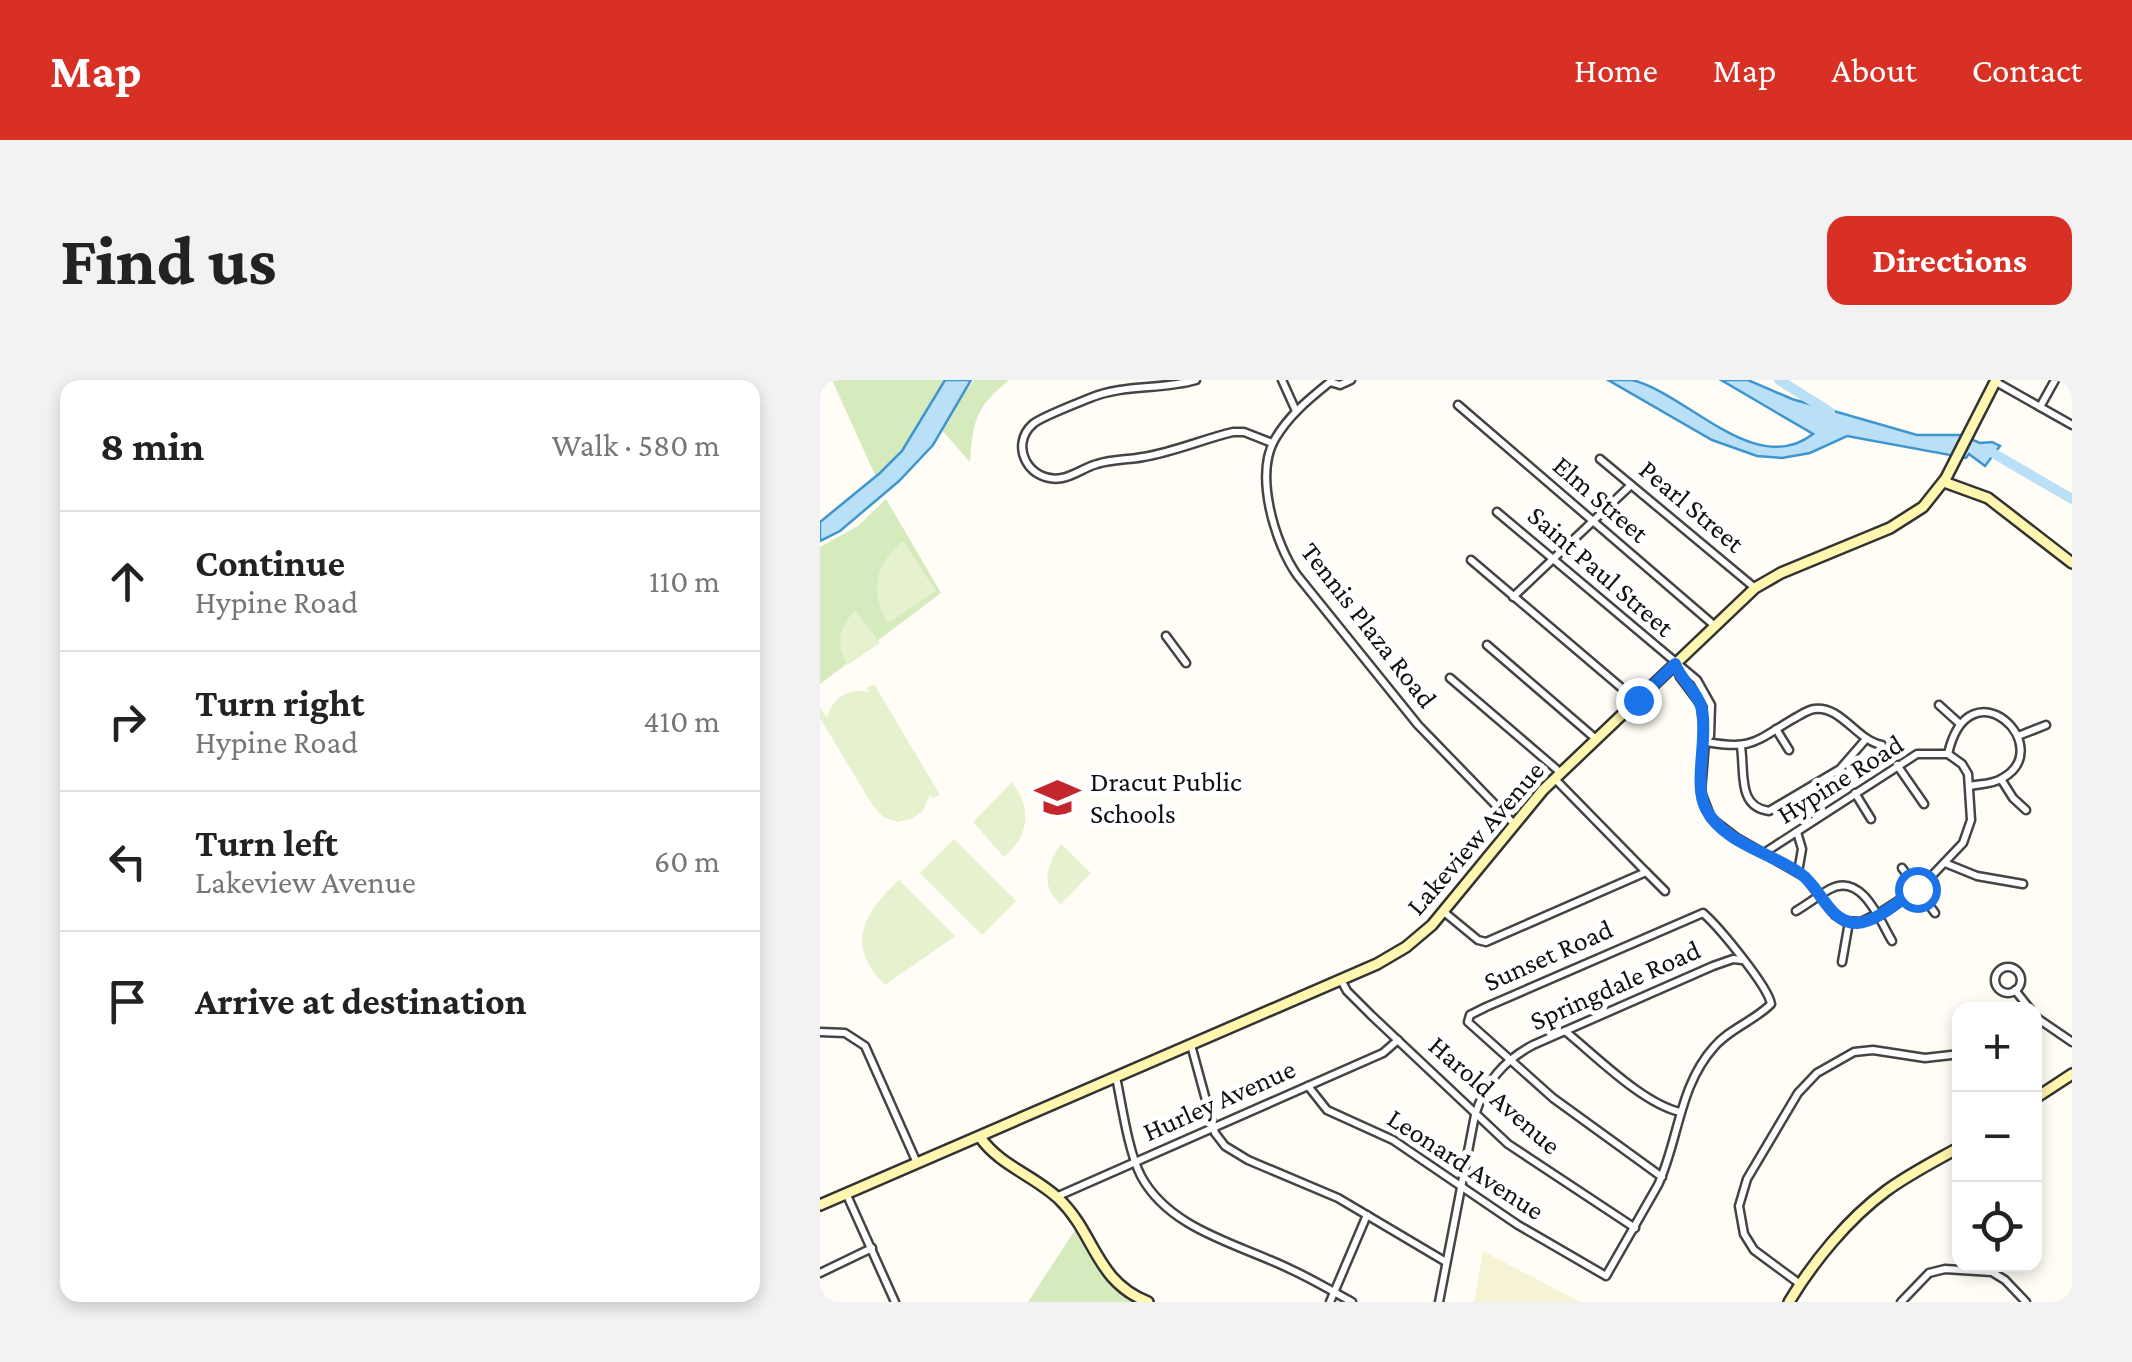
<!DOCTYPE html>
<meta charset="utf-8">
<style>
:root{--surface:#fff;--page:#f2f2f2;--text:#222;--muted:#767676;--line:#e0e0e0;--accent:#d93025}
body{margin:0;font-family:"Crimson Pro",serif;background:var(--page);color:var(--text)}
.controls{position:absolute;right:30px;bottom:30px;display:grid;overflow:hidden;border-radius:20px;box-shadow:0 5px 15px #0003}
.controls button{width:90px;height:90px;display:grid;place-items:center;padding:0;border:0;border-bottom:2px solid var(--line);background:var(--surface);color:var(--text);font:50px sans-serif}
.stop{position:absolute;width:30px;height:30px;margin:-22px;border:8px solid #1a73e8;border-radius:50%;background:#fff}
.stop.end{background:#1a73e8;border-color:#fff;box-shadow:0 2px 10px #0008}
.list{margin:0;padding:0;list-style:none}
h2{display:flex;justify-content:space-between;align-items:center;height:130px;margin:0;padding:0 40px;font-size:42px}
h2 small{font-size:32px;font-weight:400;color:var(--muted)}
.list li{display:grid;grid-template-columns:65px 1fr auto;gap:30px;align-items:center;box-sizing:border-box;height:140px;padding:0 40px;border-top:2px solid var(--line)}
.list b{display:block;font-size:38px;white-space:nowrap}
.list p{margin:0;font-size:32px;white-space:nowrap;color:var(--muted)}
.list em{font-size:32px;font-style:normal;color:var(--muted)}
.icon{flex:none;width:55px;height:55px;fill:none;stroke:currentColor;stroke-width:2;stroke-linecap:round;stroke-linejoin:round}
.map{position:relative;flex:none;width:1252px;height:922px;overflow:hidden;border-radius:20px}
header{display:flex;align-items:center;gap:60px;box-sizing:border-box;height:140px;padding:0 50px;background:var(--accent);color:#fff}
header strong{font-size:48px}
nav{display:flex;gap:55px;margin-inline-start:auto;font-size:35px}
.intro{display:flex;align-items:center;justify-content:space-between;box-sizing:border-box;height:240px;padding:0 60px}
h1{margin:0;font-size:70px}
.button{padding:25px 45px;border-radius:20px;background:var(--accent);color:#fff;font-size:35px;font-weight:700}
main{display:flex;gap:60px;padding:0 60px}
aside{flex:1;background:var(--surface);border-radius:20px;box-shadow:0 5px 15px #0003}
.map>svg:first-child{display:block}
.farmland{fill:#f6f3d4}
.green{fill:#d5ebbd}
.pitch{fill:#e6f2cf}
.water{fill:#b9e0f7;stroke:#3f96cf;stroke-width:2.5}
.lines{fill:none;stroke-linecap:round;stroke-linejoin:round}
.river{stroke:#b9e0f7;stroke-width:10}
.street-casing{stroke:#444;stroke-width:11}
.secondary-casing{stroke:#333;stroke-width:14}
.street{stroke:#fff;stroke-width:6}
.secondary{stroke:#fff6b0;stroke-width:9}
.route{stroke:#1a73e8;stroke-width:12}
.labels{text-anchor:middle;dominant-baseline:central;stroke-width:10;stroke-linejoin:round;paint-order:stroke}
.street-label{font-size:28px;fill:#111;stroke:#fff}
.poi-label{font-size:28px;fill:#111;stroke:#fff;text-anchor:start}
</style>
<header>
<strong>Map</strong>
<nav><a>Home</a><a>Map</a><a>About</a><a>Contact</a></nav>
</header>
<div class="intro"><h1>Find us</h1><a class="button">Directions</a></div>
<main>
<aside>
<h2>8 min<small>Walk · 580 m</small></h2>
<ul class="list">
<li><svg class="icon" aria-label="ahead" viewBox="0 0 24 24"><path d="M12 20V5M6 11l6-6 6 6"/></svg><div><b>Continue</b><p>Hypine Road</p></div><em>110 m</em></li>
<li><svg class="icon" aria-label="right" viewBox="0 0 24 24"><path d="M7 20v-9h11M14 6l5 5-5 5"/></svg><div><b>Turn right</b><p>Hypine Road</p></div><em>410 m</em></li>
<li><svg class="icon" aria-label="left" viewBox="0 0 24 24"><path d="M17 20v-9H6M10 6l-5 5 5 5"/></svg><div><b>Turn left</b><p>Lakeview Avenue</p></div><em>60 m</em></li>
<li><svg class="icon" aria-label="arrive" viewBox="0 0 24 24"><path d="M6 21V4h12l-3 4 3 4H6"/></svg><div><b>Arrive at destination</b></div></li>
</ul>
</aside>
<div class="map">
<svg width="1252" height="922" viewBox="0 0 1252 922">
<rect width="100%" height="100%" fill="#fffdf5"/>
<path class="farmland" d="M663 871 720 901 760 922H654Z"/>
<g class="green">
<path d="M12 0H147L61 108Z"/>
<path d="M154 0H189C156 27 153 40 150 82L119 47Z"/>
<path d="M66 119 121 213 0 304V167L38 146Z"/>
<path d="M257 847 285 899 314 922H208Z"/>
</g>
<g class="pitch">
<path d="M83 161 116 211 68 243C49 212 55 184 83 161Z"/>
<path d="M35 230 60 263 27 285C16 262 18 249 35 230Z"/>
<path d="M54 304 120 415 113 418 110 415 103 431 91 439 77 442 63 437 53 426 0 338V327L7 338C13 317 28 308 49 312L47 308Z"/>
<path d="M192 402C212 428 210 455 184 477L153 442Z"/>
<path d="M134 459 196 521 162 555 100 493Z"/>
<path d="M241 464 271 493 241 524C219 506 227 484 241 464Z"/>
<path d="M79 500 135 556 65 605C24 565 44 533 79 500Z"/>
</g>
<g class="water">
<path d="M125 0H151L113 65 79 101 20 151 0 161V142L60 93 82 71Z"/>
<path d="M788 0C795 0 805 0 812 0 867 13 935 99 993 54L901 0H928L972 19 1097 55H1141L1160 63 1172 62 1180 66 1165 86 1149 74 1146 78 1027 56 990 73 962 78 937 76 892 60Z"/>
</g>
<g class="lines">
<g class="river">
<path d="M959 0 1010 32"/>
<path d="M1166 69 1252 119"/>
</g>
<defs>
<g id="street">
<path d="M376 0C341 10 303 4 270 18 258 23 221 37 213 44 188 66 210 104 242 98 254 96 265 87 277 84 293 79 308 80 323 77 354 72 383 59 413 52H424L452 63"/>
<path d="M462 0 476 31"/>
<path d="M531 0 520 5 510 2C489 19 469 35 455 59 434 95 455 164 477 195L598 345 694 444"/>
<path d="M1176 2 1252 45"/>
<path d="M638 25 895 246"/>
<path d="M1220 27 1235 0"/>
<path d="M780 79 935 208"/>
<path d="M677 132 877 300 891 325 890 356 886 361"/>
<path d="M651 180 817 321"/>
<path d="M693 217 811 105"/>
<path d="M346 256 366 283"/>
<path d="M667 265 776 359"/>
<path d="M855 284 860 297 881 325 885 362 881 412 891 438 917 458 985 497 1015 535 1024 541 1041 542 1061 532 1104 504 1143 463 1151 440 1148 394 1142 384 1128 374H1097L944 473"/>
<path d="M630 298 741 393"/>
<path d="M1119 325 1140 344"/>
<path d="M956 349 969 370"/>
<path d="M1198 356 1226 345"/>
<path d="M886 362C933 370 934 362 973 339 979 336 987 330 994 329 1021 325 1037 361 1062 365"/>
<path d="M921 367C925 392 917 427 949 431L1020 389 1046 359"/>
<path d="M1128 374C1149 281 1240 368 1181 399 1172 404 1160 404 1150 406"/>
<path d="M1077 385 1104 424"/>
<path d="M1181 399 1193 418 1206 430"/>
<path d="M1035 413 1051 439"/>
<path d="M977 452 982 469 978 492"/>
<path d="M1125 483 1157 496 1203 504"/>
<path d="M1082 488 1115 533"/>
<path d="M826 492 845 511"/>
<path d="M976 531C988 524 999 515 1010 509 1042 492 1060 541 1072 561"/>
<path d="M624 532 658 560 666 562 826 492 735 399"/>
<path d="M1022 582 1029 542"/>
<circle cx="1188" cy="600" r="13"/>
<path d="M521 600 527 611 551 635 688 764 815 848"/>
<path d="M1195 610 1210 629"/>
<path d="M1214 636 1252 662"/>
<path d="M745 651C776 676 822 723 860 732"/>
<path d="M0 652 25 653 45 666 97 783"/>
<path d="M371 665 395 753 405 766 428 780 518 818 626 882"/>
<path d="M296 697C302 725 308 771 321 796 350 850 419 864 470 889 492 899 512 911 532 922"/>
<path d="M488 706 507 730 573 760 698 845 786 896 838 805C859 759 859 706 894 667 909 649 934 641 951 624 948 606 898 546 883 533L666 627 650 635 648 642 733 718 842 797"/>
<path d="M26 813 75 922"/>
<path d="M236 817 563 673 578 660"/>
<path d="M0 893 52 868"/>
<path d="M980 904 934 870 924 854 919 826 927 799 978 713 997 693 1034 672 1053 670 1105 678 1140 674"/>
<path d="M510 922 547 835"/>
<path d="M619 922 655 735C665 703 683 681 713 665L893 586 913 579 922 580"/>
<path d="M1081 922 1109 893 1125 889 1172 892 1185 900 1206 922"/>
</g>
<g id="secondary">
<path d="M1124 102 1168 118 1252 183"/>
<path d="M1214 719 1252 694"/>
<path d="M160 757C179 785 215 796 239 819 276 855 275 901 328 922"/>
<path d="M0 825 557 584 586 567 612 545 723 410 935 208 961 193 1070 148 1103 127 1126 98 1176 0"/>
<path d="M969 922C993 882 1028 839 1066 811 1089 794 1115 781 1140 767"/>
</g>
</defs>
<use href="#street" class="street-casing"/>
<use href="#secondary" class="secondary-casing"/>
<use href="#street" class="street"/>
<use href="#secondary" class="secondary"/>
</g>
<g class="lines">
<path class="route" d="M818 320 855 284C861 301 879 313 882 330 888 359 873 405 886 429 903 463 952 473 981 494 1001 508 1009 543 1037 543 1057 542 1080 520 1097 509"/>
</g>
<defs>
<symbol id="school-bare" viewBox="-9 -9 18 18"><path d="M0-5L7-2L0 1L-7-2ZM-4 1L0 2.5L4 1V4Q0 6-4 4Z" fill="#c4262e" stroke="#fff" stroke-width="2.5" paint-order="stroke"/></symbol>
</defs>
<g fill-rule="evenodd">
<use href="#school-bare" x="206" y="386" width="63" height="63"/>
</g>
<g class="labels">
<g class="street-label">
<text transform="translate(781 119) rotate(41)">Elm Street</text>
<text transform="translate(872 126) rotate(40)">Pearl Street</text>
<text transform="translate(781 191) rotate(41)">Saint Paul Street</text>
<text transform="translate(549 245) rotate(52)">Tennis Plaza Road</text>
<text transform="translate(1020 399) rotate(-32)">Hypine Road</text>
<text transform="translate(655 458) rotate(-49)">Lakeview Avenue</text>
<text transform="translate(728 575) rotate(-24)">Sunset Road</text>
<text transform="translate(795 605) rotate(-24)">Springdale Road</text>
<text transform="translate(675 715) rotate(41)">Harold Avenue</text>
<text transform="translate(399 720) rotate(-24)">Hurley Avenue</text>
<text transform="translate(646 784) rotate(33)">Leonard Avenue</text>
</g>
<g class="poi-label">
<text x="270" y="401">Dracut Public<tspan x="270" dy="32">Schools</tspan></text>
</g>
</g>
</svg>
<div class="controls">
<button>+</button>
<button>−</button>
<button><svg class="icon" aria-label="locate" viewBox="0 0 24 24"><circle cx="12" cy="12" r="6"/><path d="M12 2v4M12 18v4M2 12h4M18 12h4"/></svg></button>
</div>
<div class="stop" style="left:1097px;top:509px"></div>
<div class="stop end" style="left:818px;top:320px"></div>
</div>
</main>
